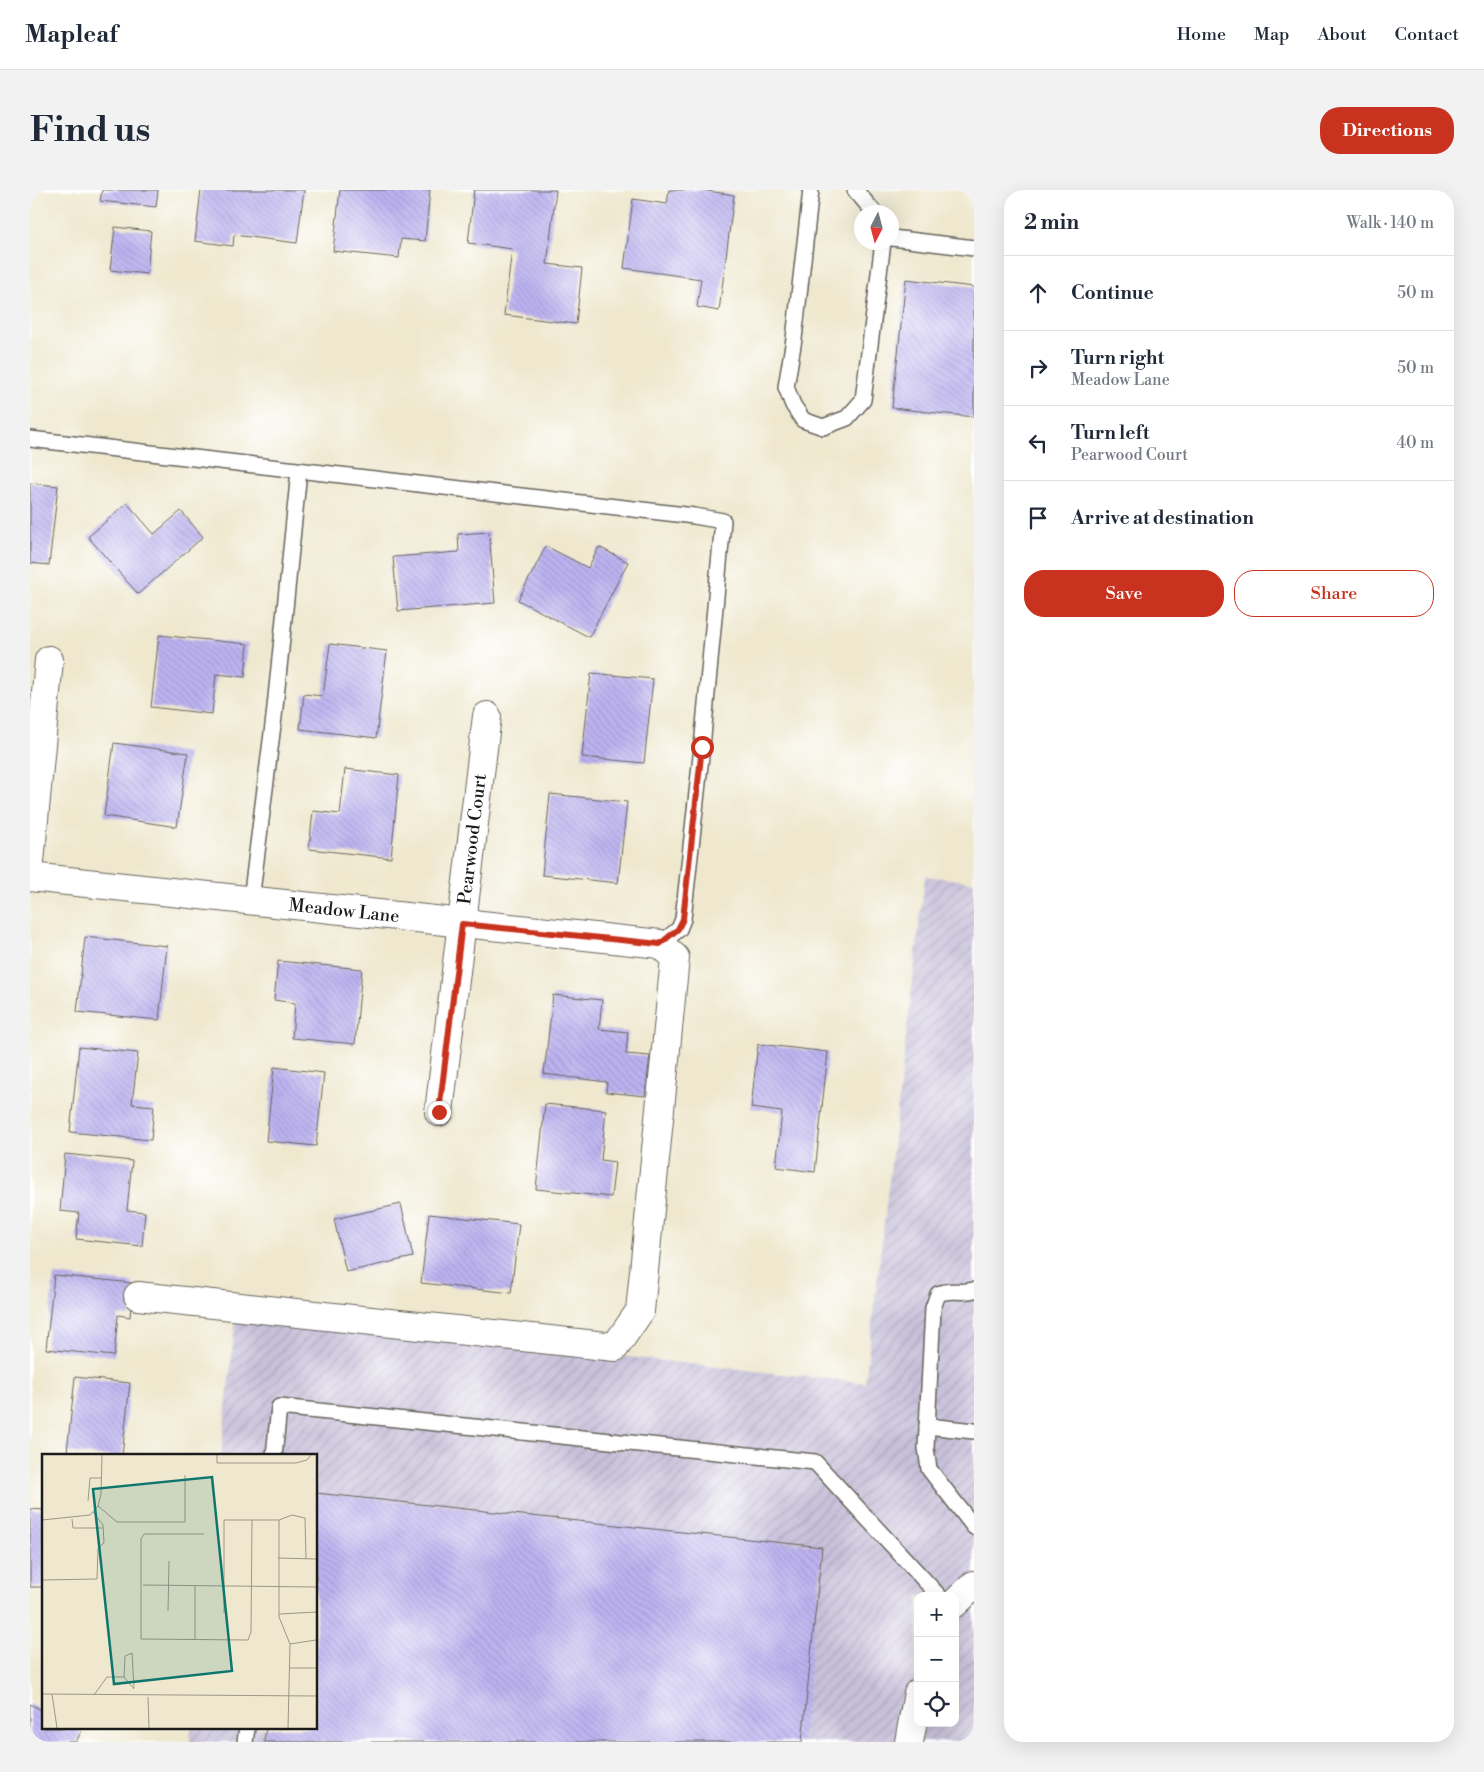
<!DOCTYPE html>
<meta charset="utf-8">
<style>
:root{--surface:#fff;--page:#f2f2f3;--text:#1f2937;--muted:#747a83;--line:#e0e1e3;--accent:#c8321e}
body{margin:0;font-family:"Libre Bodoni",serif;background:var(--page);color:var(--text)}
.controls{position:absolute;right:15px;bottom:15px;display:grid;overflow:hidden;border-radius:10px;box-shadow:0 5px 20px #0002}
.controls button{width:45px;height:45px;display:grid;place-items:center;padding:0;border:0;border-bottom:1px solid var(--line);background:var(--surface);color:var(--text);font:25px sans-serif}
.compass{position:absolute;left:824px;top:15px;width:45px;height:45px;border-radius:50%;background:var(--surface);box-shadow:0 5px 20px #0002;rotate:186deg}
.stop{position:absolute;width:15px;height:15px;margin:-11px;border:4px solid #c8321e;border-radius:50%;background:#fff}
.stop.end{background:#c8321e;border-color:#fff;box-shadow:0 1px 5px #0008}
.list{margin:0;padding:0;list-style:none}
h2{display:flex;justify-content:space-between;align-items:center;height:65px;margin:0;padding:0 20px;font-size:21px}
h2 small{font-size:16px;font-weight:400;color:var(--muted)}
.list li{display:grid;grid-template-columns:32px 1fr auto;gap:15px;align-items:center;box-sizing:border-box;height:75px;padding:0 20px;border-top:1px solid var(--line)}
.list b{display:block;font-size:19px;white-space:nowrap}
.list p{margin:0;font-size:16px;white-space:nowrap;color:var(--muted)}
.list em{font-size:16px;font-style:normal;color:var(--muted)}
.actions{display:flex;gap:10px;padding:15px 20px}
.actions a{flex:1;padding:11px 0;border:1px solid var(--accent);border-radius:20px;text-align:center;font-size:18px;color:var(--accent)}
.actions .main{background:var(--accent);color:#fff}
.icon{flex:none;width:28px;height:28px;fill:none;stroke:currentColor;stroke-width:2;stroke-linecap:round;stroke-linejoin:round}
.map{position:relative;flex:none;width:944px;height:1552px;overflow:hidden;border-radius:20px}
header{display:flex;align-items:center;gap:30px;box-sizing:border-box;height:70px;padding:0 25px;background:var(--surface);border-bottom:1px solid var(--line)}
header strong{font-size:24px}
nav{display:flex;gap:28px;margin-inline-start:auto;font-size:18px}
.intro{display:flex;align-items:center;justify-content:space-between;box-sizing:border-box;height:120px;padding:0 30px}
h1{margin:0;font-size:35px}
.button{padding:12px 22px;border-radius:20px;background:var(--accent);color:#fff;font-size:18px;font-weight:700}
main{display:flex;gap:30px;padding:0 30px}
aside{flex:1;background:var(--surface);border-radius:20px;box-shadow:0 5px 20px #0002}
.map>svg:first-child{display:block}
.industrial{fill:url(#industrial-furrows);fill-rule:evenodd}
.building{fill:url(#building-back-hatch)}
.lines{fill:none;stroke-linecap:round;stroke-linejoin:round}
.service-casing{stroke:#66635b;stroke-width:18}
.minor-casing{stroke:#66635b;stroke-width:30}
.service{stroke:#fff;stroke-width:15}
.minor{stroke:#fff;stroke-width:28}
.route{stroke:#c8321e;stroke-width:6}
.labels{text-anchor:middle;dominant-baseline:central;stroke-width:4;stroke-linejoin:round;paint-order:stroke}
.street-label{font-size:18px;fill:#1c1c1c;stroke:#fff}
.inset-road{fill:none;stroke:#9b9687;stroke-width:1}
.view{fill:#0f766e;fill-opacity:0.15;stroke:#0f766e;stroke-width:2.5}
.inset-edge{fill:none;stroke:#1c1c1c;stroke-width:2.5}
</style>
<header>
<strong>Mapleaf</strong>
<nav><a>Home</a><a>Map</a><a>About</a><a>Contact</a></nav>
</header>
<div class="intro"><h1>Find us</h1><a class="button">Directions</a></div>
<main>
<div class="map">
<svg width="944" height="1552" viewBox="0 0 944 1552">
<defs>
<pattern id="industrial-furrows" width="10" height="10" patternUnits="userSpaceOnUse" patternTransform="scale(1.25)"><rect width="10" height="10" fill="#c7c0d9"/><path d="M-1 1l2-2M0 10L10 0M9 11l2-2" fill="none" stroke="#aaa4ba"/></pattern>
<pattern id="building-back-hatch" width="6" height="6" patternUnits="userSpaceOnUse" patternTransform="scale(1.25)"><rect width="6" height="6" fill="#bcb3f0"/><path d="M-1 5l2 2M0 0l6 6M5-1l2 2" fill="none" stroke="#a199cd"/></pattern>
</defs>
<rect width="100%" height="100%" fill="#fff"/>
<filter id="ink" filterUnits="userSpaceOnUse"><feTurbulence type="fractalNoise" baseFrequency=".02" numOctaves="2"/><feDisplacementMap in="SourceGraphic" scale="10" xChannelSelector="R" yChannelSelector="G"/><feConvolveMatrix kernelMatrix="1 2 1 2 8 2 1 2 1" color-interpolation-filters="sRGB"/></filter>
<filter id="wash" filterUnits="userSpaceOnUse"><feTurbulence type="fractalNoise" baseFrequency=".0096" numOctaves="4" result="noise"/><feDisplacementMap in="SourceGraphic" scale="20" xChannelSelector="R" yChannelSelector="G"/><feGaussianBlur stdDeviation="1.12" result="paint"/><feColorMatrix in="noise" values="0 0 0 0 0 0 0 0 0 0 0 0 0 0 0 0 0 1.4 0 .05"/><feComposite in="paint" operator="in"/></filter>
<g filter="url(#wash)">
<rect width="100%" height="100%" fill="#efe8cf"/>
<path class="industrial" d="M895 686 944 692V1552H160L161 1538H286V1266H191L206 1124 835 1193ZM888 1406H925V1533H888Z"/>
<g id="blocks">
<g class="building">
<path d="M72 0H128L126 17 70 11Z"/>
<path d="M171 0H274L267 53 204 45 203 56 165 51Z"/>
<path d="M310 0H400L395 51 371 49 369 68 303 61Z"/>
<path d="M444 0H526L517 74 552 78 546 134 474 125 482 59 438 53Z"/>
<path d="M639 0H672L704 5 689 121 667 117 671 89 594 78 603 9 637 14Z"/>
<path d="M85 37 121 41 117 84 80 80Z"/>
<path d="M876 89 944 97V227L862 218Z"/>
<path d="M0 293 28 296 19 375 0 373Z"/>
<path d="M97 313 124 344 151 321 173 347 108 404 58 347Z"/>
<path d="M459 342 465 413 368 421 363 367 429 362 428 344Z"/>
<path d="M516 356 558 378 569 357 598 372 559 447 488 410Z"/>
<path d="M129 445 218 454 215 487 186 484 182 524 121 517Z"/>
<path d="M300 454 357 461 346 548 270 539 274 504 293 506Z"/>
<path d="M561 483 623 489 614 573 552 567Z"/>
<path d="M84 553 158 563 147 637 74 626Z"/>
<path d="M315 579 369 585 361 668 279 659 283 621 310 624Z"/>
<path d="M520 604 597 612 588 693 512 685Z"/>
<path d="M55 747 137 756 129 830 47 822Z"/>
<path d="M248 771 332 779 325 854 262 848 265 813 244 810Z"/>
<path d="M523 805 572 810 569 839 598 842 596 864 620 866 615 906 576 902 577 892 514 884Z"/>
<path d="M728 854 798 862 785 982 746 977 752 922 721 918Z"/>
<path d="M49 857 108 863 102 914 124 916 121 950 40 942Z"/>
<path d="M244 877 294 883 286 956 236 951Z"/>
<path d="M515 914 576 920 571 970 585 972 581 1007 506 999Z"/>
<path d="M35 964 102 971 97 1020 115 1022 112 1056 46 1049 49 1023 30 1021Z"/>
<path d="M371 1014 383 1067 316 1082 304 1029Z"/>
<path d="M399 1024 489 1034 481 1103 391 1093Z"/>
<path d="M24 1085 103 1093 100 1127 88 1125 84 1166 16 1159Z"/>
<path d="M45 1187 100 1193 92 1266H69L37 1262Z"/>
<path d="M286 1303 792 1357 772 1552H234L236 1538H286Z"/>
<path d="M0 1319 14 1320V1397H0Z"/>
<path d="M0 1514 14 1521V1538H53L46 1552H0Z"/>
</g>
</g>
</g>
<g filter="url(#ink)">
<use href="#blocks" fill-opacity="0" stroke="#66635b" stroke-width="1"/>
<g class="lines">
<defs>
<g id="service">
<path d="M781 0 764 149 756 197 763 215 773 230 793 237 817 228 833 210 853 52"/>
<path d="M825 0 844 22"/>
<path d="M862 48 944 58"/>
<path d="M0 249 664 326 693 331 672 557 653 729 649 739 630 754"/>
<path d="M221 710 244 527 269 281"/>
<path d="M944 1100C930 1104 921 1098 908 1104L903 1118 896 1258 899 1279 944 1337"/>
<path d="M897 1236 944 1241"/>
<path d="M244 1266 249 1217 785 1272 909 1406"/>
<path d="M215 1552 217 1538"/>
</g>
<g id="minor">
<path d="M0 672 19 470"/>
<path id="s1" d="M0 687 630 754 645 768 610 1121 585 1157 108 1106"/>
<path id="s2" d="M409 922 457 526"/>
<path d="M925 1413 944 1395"/>
<path d="M879 1552 888 1503"/>
</g>
</defs>
<use href="#service" class="service-casing"/>
<use href="#minor" class="minor-casing"/>
<use href="#service" class="service"/>
<use href="#minor" class="minor"/>
</g>
</g>
<g class="lines" filter="url(#ink)">
<path class="route" d="M409 922 432 734 630 754 648 739 653 729 672 557"/>
</g>
<g class="labels">
<g class="street-label">
<text stroke="none"><textPath href="#s2" startOffset="275">Pearwood Court</textPath></text>
<text stroke="none"><textPath href="#s1" startOffset="316">Meadow Lane</textPath></text>
</g>
</g>
<g transform="translate(12 1264)">
<rect width="275" height="275" fill="#efe8cf"/>
<path class="inset-road" d="M175 1V9H254L265 6 269 1M46 47 48 24H60M56 52 75 68H143V21M30 65 31 74H61M0 66 48 61 56 52 59 40 60 1M237 66V163L248 190 246 274M237 66 250 61 263 64 264 105M162 80H102L99 85V185L206 186 209 178 210 66M236 104 275 105M0 126 55 125 56 94 62 89 61 71 51 58M101 131 275 133M126 157 127 107M182 159V66H237M237 160 275 158M153 186V131M248 190 274 186M248 214H275M82 224 83 202 90 199 92 234M0 240 275 242M10 240 15 274M52 241 65 223H82L92 235M106 243 107 274"/>
<path class="view" d="M170 23 190 217 72 230 51 35Z"/>
<rect width="275" height="275" class="inset-edge"/>
</g>
</svg>
<div class="controls">
<button>+</button>
<button>−</button>
<button><svg class="icon" aria-label="locate" viewBox="0 0 24 24"><circle cx="12" cy="12" r="6"/><path d="M12 2v4M12 18v4M2 12h4M18 12h4"/></svg></button>
</div>
<svg class="compass" viewBox="-18 -18 36 36"><path d="M0-13l5 13h-10z" fill="#e53935"/><path d="M0 13l5-13h-10z" fill="#747a83"/></svg>
<div class="stop" style="left:672px;top:557px"></div>
<div class="stop end" style="left:409px;top:922px"></div>
</div>
<aside>
<h2>2 min<small>Walk · 140 m</small></h2>
<ul class="list">
<li><svg class="icon" aria-label="ahead" viewBox="0 0 24 24"><path d="M12 20V5M6 11l6-6 6 6"/></svg><div><b>Continue</b></div><em>50 m</em></li>
<li><svg class="icon" aria-label="right" viewBox="0 0 24 24"><path d="M7 20v-9h11M14 6l5 5-5 5"/></svg><div><b>Turn right</b><p>Meadow Lane</p></div><em>50 m</em></li>
<li><svg class="icon" aria-label="left" viewBox="0 0 24 24"><path d="M17 20v-9H6M10 6l-5 5 5 5"/></svg><div><b>Turn left</b><p>Pearwood Court</p></div><em>40 m</em></li>
<li><svg class="icon" aria-label="arrive" viewBox="0 0 24 24"><path d="M6 21V4h12l-3 4 3 4H6"/></svg><div><b>Arrive at destination</b></div></li>
</ul>
<div class="actions"><a class="main">Save</a><a>Share</a></div>
</aside>
</main>
